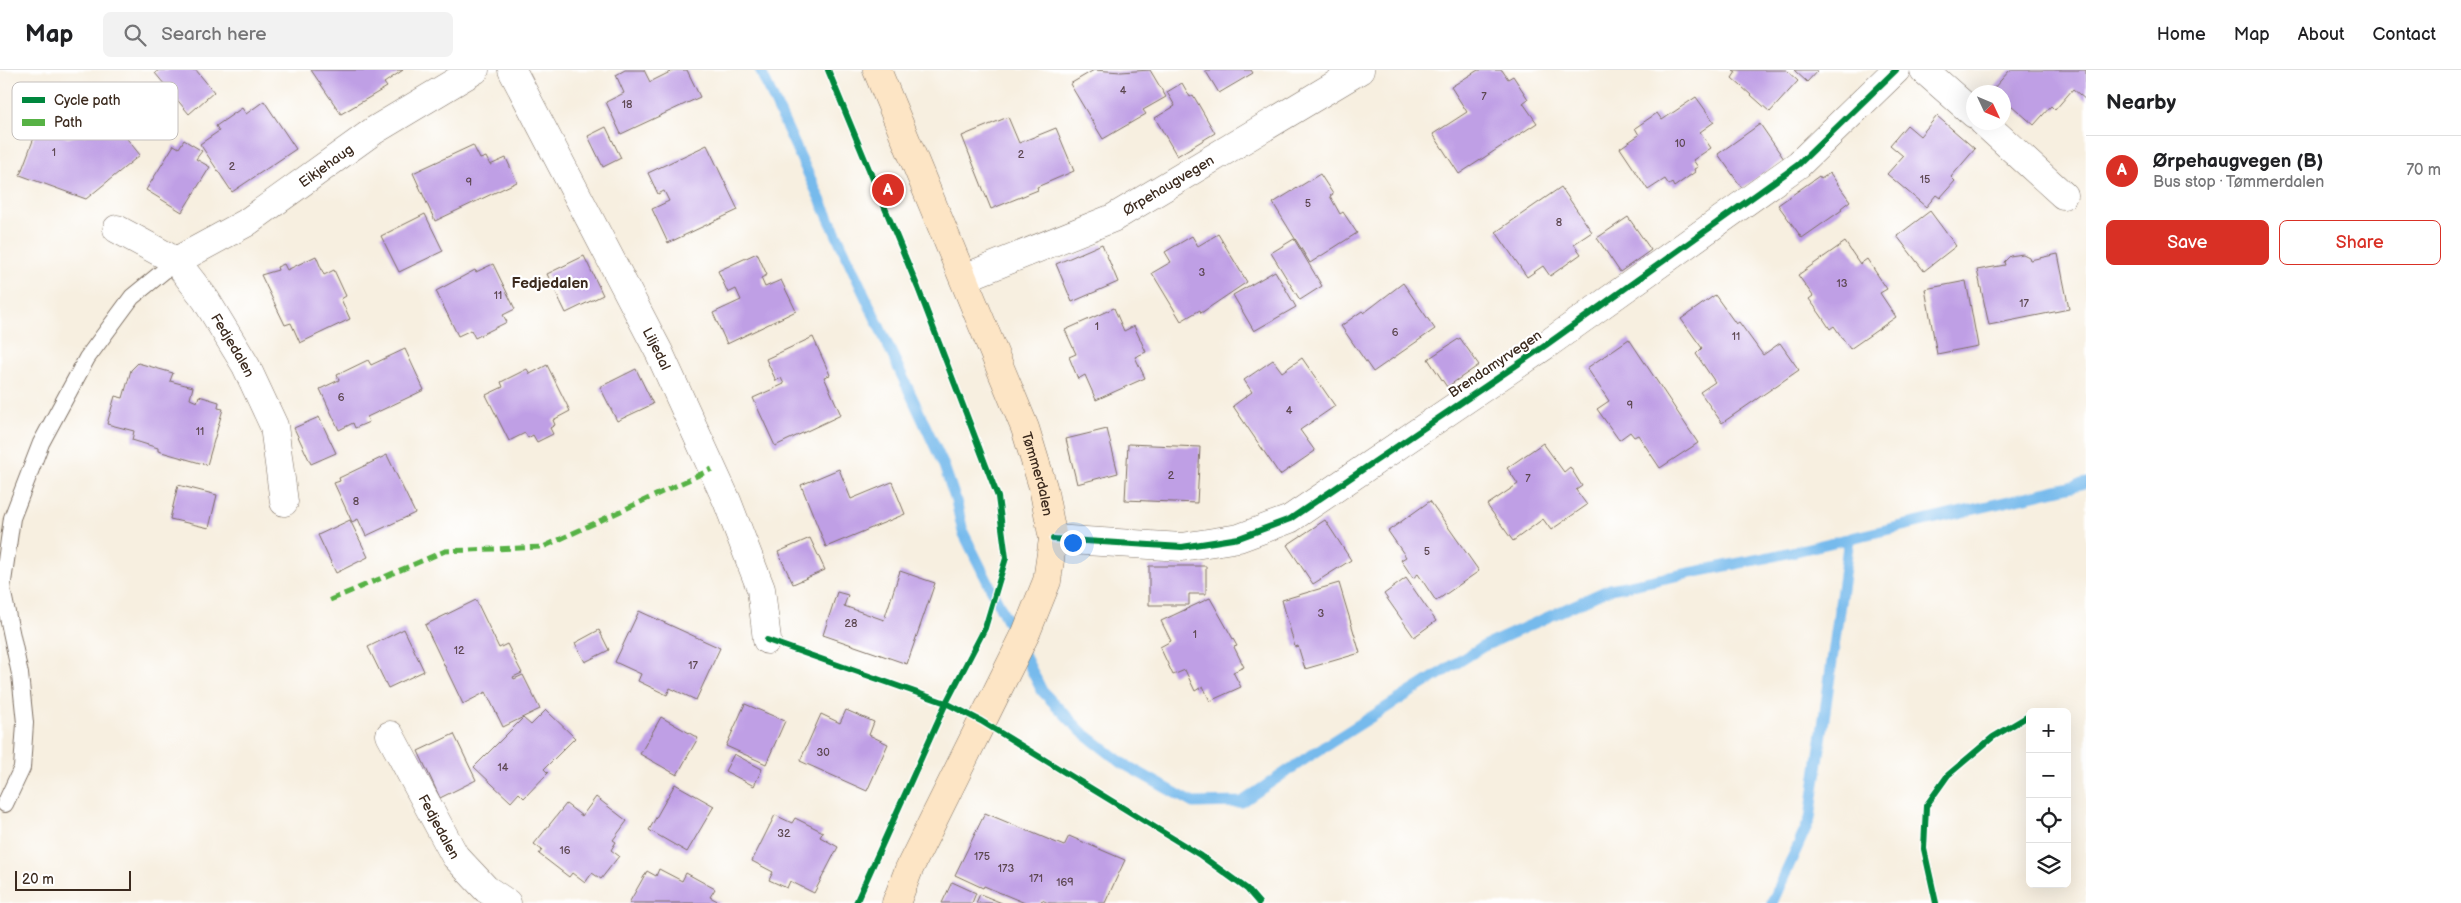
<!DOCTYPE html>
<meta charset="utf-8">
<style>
:root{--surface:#fff;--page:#f2f2f2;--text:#202124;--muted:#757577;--line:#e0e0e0;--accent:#d93025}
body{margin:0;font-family:"Balsamiq Sans",sans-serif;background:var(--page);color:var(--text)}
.controls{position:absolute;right:15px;bottom:15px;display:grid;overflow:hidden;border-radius:8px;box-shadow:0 5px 20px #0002}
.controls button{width:45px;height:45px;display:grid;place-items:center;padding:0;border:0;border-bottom:1px solid var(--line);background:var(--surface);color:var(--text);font:25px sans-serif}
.compass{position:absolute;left:1966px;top:15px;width:45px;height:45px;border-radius:50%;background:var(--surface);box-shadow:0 5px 20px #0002;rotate:134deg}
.scale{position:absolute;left:15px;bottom:12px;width:116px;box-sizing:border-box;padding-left:5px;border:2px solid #3b2a1e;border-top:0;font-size:14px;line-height:18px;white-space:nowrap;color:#3b2a1e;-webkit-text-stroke:4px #fff;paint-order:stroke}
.you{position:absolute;left:1072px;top:472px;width:18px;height:18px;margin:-12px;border:4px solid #fff;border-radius:50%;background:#1a73e8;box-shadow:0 0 0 8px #1a73e833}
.badge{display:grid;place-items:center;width:32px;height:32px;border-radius:50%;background:var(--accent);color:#fff;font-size:16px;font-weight:700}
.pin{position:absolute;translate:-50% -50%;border:2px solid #fff;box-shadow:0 1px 5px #0006}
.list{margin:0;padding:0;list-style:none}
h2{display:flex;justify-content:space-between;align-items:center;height:65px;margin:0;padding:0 20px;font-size:21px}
h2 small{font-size:16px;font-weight:400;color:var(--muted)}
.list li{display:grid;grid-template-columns:32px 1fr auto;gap:15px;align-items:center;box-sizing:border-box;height:70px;padding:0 20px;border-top:1px solid var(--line)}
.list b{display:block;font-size:19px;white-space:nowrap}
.list p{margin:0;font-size:16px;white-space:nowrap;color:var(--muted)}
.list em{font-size:16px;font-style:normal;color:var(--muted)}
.actions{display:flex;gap:10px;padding:15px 20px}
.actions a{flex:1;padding:11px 0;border:1px solid var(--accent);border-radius:8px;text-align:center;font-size:18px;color:var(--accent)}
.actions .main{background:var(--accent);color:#fff}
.icon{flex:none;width:28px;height:28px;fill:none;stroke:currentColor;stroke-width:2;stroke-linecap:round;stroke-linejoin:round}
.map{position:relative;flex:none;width:2086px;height:833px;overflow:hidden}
header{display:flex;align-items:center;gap:30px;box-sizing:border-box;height:70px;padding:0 25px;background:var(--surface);border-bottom:1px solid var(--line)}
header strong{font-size:24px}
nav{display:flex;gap:28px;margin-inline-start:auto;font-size:18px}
.search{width:350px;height:45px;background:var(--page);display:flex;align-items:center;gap:12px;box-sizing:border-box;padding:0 18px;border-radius:8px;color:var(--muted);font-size:19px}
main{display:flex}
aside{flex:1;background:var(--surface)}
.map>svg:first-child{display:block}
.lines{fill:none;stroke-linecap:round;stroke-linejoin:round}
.stream{stroke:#76baec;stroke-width:11}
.building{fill:#bf9fe5}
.lane-casing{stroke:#7d6f62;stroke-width:18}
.street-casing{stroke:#7d6f62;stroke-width:29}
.secondary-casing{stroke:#7d6f62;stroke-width:29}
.lane{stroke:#fff;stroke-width:16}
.street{stroke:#fff;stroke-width:28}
.secondary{stroke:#fde5c5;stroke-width:28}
.quiet{stroke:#57b245;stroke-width:5;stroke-dasharray:10 5;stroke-linecap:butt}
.cycleway-casing{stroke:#fff;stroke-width:9}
.cycleway{stroke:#00873e;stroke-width:6}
.labels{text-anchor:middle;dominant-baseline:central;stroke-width:4.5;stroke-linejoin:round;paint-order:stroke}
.number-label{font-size:11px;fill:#5c4750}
.street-label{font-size:14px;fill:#3b2a1e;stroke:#fff}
.neighbourhood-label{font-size:15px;font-weight:bold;fill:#3b2a1e;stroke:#fff}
.key{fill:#fff;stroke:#c4bfbc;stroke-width:1}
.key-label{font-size:14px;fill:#3b2a1e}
</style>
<header>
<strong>Map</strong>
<div class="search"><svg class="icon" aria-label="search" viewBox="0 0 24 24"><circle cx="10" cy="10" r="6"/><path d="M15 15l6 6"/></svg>Search here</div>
<nav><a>Home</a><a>Map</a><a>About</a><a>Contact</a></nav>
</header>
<main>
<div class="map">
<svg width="2086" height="833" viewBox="0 0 2086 833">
<rect width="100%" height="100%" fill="#fff"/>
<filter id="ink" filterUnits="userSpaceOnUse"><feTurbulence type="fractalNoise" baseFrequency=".02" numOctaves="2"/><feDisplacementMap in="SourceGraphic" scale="10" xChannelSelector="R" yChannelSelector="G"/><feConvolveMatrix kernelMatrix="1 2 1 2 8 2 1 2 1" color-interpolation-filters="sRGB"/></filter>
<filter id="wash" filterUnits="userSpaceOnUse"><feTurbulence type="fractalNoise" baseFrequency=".0096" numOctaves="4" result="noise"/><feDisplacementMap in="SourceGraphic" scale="20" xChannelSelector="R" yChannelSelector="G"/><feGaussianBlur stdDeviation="1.12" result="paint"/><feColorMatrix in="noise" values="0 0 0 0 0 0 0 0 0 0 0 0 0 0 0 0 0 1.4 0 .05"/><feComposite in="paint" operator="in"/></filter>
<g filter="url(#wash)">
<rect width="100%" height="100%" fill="#f7efe0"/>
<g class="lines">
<g class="stream">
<path d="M760 0 944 396 956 431 963 462 1042 621 1082 662 1122 693 1193 733 1242 732 1311 685 1482 577 1610 519 1770 487 2086 413"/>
<path d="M1772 833 1810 749 1849 469"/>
</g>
</g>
<g id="blocks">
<g class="building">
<path d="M159 0H196L214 22 189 44 155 3Z"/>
<path d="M311 0H403L384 13 387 17 341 44Z"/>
<path d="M625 0H644L650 12 674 0H687L700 27 621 64 606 32 624 23 616 5Z"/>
<path d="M1094 0 1121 2 1150 0 1166 27 1143 40 1146 44 1103 69 1070 14Z"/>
<path d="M1205 0H1251L1253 3 1219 23Z"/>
<path d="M1478 0H1502L1508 9 1513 6 1528 29 1523 33 1537 53 1459 104 1433 64 1467 42 1451 17Z"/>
<path d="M1733 0H1786L1798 11 1770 42 1732 8 1736 2Z"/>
<path d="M1794 0H1818L1807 12Z"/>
<path d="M2010 0H2086V30L2073 19 2055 40 2051 36 2034 55 2004 29V22H1997L1993 19Z"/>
<path d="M1182 13 1190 27 1193 25 1215 63 1177 86 1155 48 1175 36 1167 22Z"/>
<path d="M1696 27 1714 52 1700 62 1711 78 1693 90 1698 97 1694 99 1695 102 1674 117 1672 113 1669 115 1665 109 1648 120 1620 78 1639 65 1635 58 1657 43 1662 50Z"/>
<path d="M264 31 296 79 232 122 200 74 219 61 216 56 242 38 246 44Z"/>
<path d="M108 45 140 85 86 129 20 105 38 57 68 68 83 64 84 66Z"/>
<path d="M1937 46 1975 79 1951 107 1955 111 1940 128 1936 125 1926 137 1887 104 1903 86 1890 75 1907 55 1920 66Z"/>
<path d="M1008 47 1019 73 1056 58 1074 101 1037 117 1038 120 991 139 962 66Z"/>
<path d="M1760 54 1784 89 1742 118 1718 84Z"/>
<path d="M606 57 621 88 603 97 588 66Z"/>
<path d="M184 70 202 81 196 89 210 97 182 142 146 120 174 75 179 78Z"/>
<path d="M473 75 480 89 486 87 490 95 506 88 517 112 435 151 413 103Z"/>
<path d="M707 75 738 140 668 173 652 139 669 131 664 121 658 124 648 103Z"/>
<path d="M1830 103 1850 131 1841 138 1842 140 1802 168 1778 135 1819 106 1821 109Z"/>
<path d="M1320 104 1333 124 1330 126 1340 144 1343 142 1357 163 1310 193 1273 133Z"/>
<path d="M1561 117 1592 162 1574 174 1581 184 1550 206 1543 196 1527 207 1496 162Z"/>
<path d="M1930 141 1956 176 1924 201 1897 166Z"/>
<path d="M425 144 443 181 399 202 381 166Z"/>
<path d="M1628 147 1651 180 1620 202 1597 168Z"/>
<path d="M1218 164 1247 212 1201 243 1200 240 1181 251 1152 203 1171 192 1165 182 1192 166 1198 176Z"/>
<path d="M1294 169 1322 216 1300 230 1271 183Z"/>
<path d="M1845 172 1860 194 1867 189 1887 219 1880 223 1896 247 1850 279 1834 256 1830 259 1820 244 1809 229 1813 226 1798 205Z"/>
<path d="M1102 174 1118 212 1072 232 1056 194Z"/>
<path d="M757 183 767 205 761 208 765 217 781 210 796 241 727 274 713 243 741 230 736 219 728 223 718 201Z"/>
<path d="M2023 184 2029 187 2030 190 2058 184 2069 239 1989 255 1977 200 2005 195 2004 192 2010 186Z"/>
<path d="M316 186 324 205 334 200 346 226 341 229 350 249 300 273 291 253 285 255 261 205 278 200 277 197 284 194 287 200Z"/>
<path d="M584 186 603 225 566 243 547 204Z"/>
<path d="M493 194 515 239 503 245 507 252 475 268 471 260 458 266 436 221 475 200 476 202Z"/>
<path d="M1275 201 1296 237 1254 261 1233 225Z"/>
<path d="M1966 211 1978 276 1937 284 1925 219Z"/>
<path d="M1403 213 1435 259 1373 302 1341 256 1362 241 1364 243Z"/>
<path d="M1715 225 1736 254 1739 252 1763 285 1780 273 1799 300 1722 353 1700 322 1715 312 1696 284 1702 278 1681 249Z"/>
<path d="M1114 238 1124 261 1134 256 1146 282 1135 287 1145 308 1096 330 1085 305 1078 309 1069 287 1076 284 1065 260Z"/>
<path d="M813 267 830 305 824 307 841 345 775 376 753 328 784 314 781 308 776 311 766 289Z"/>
<path d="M1460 268 1479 295 1447 317 1428 289Z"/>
<path d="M1629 269 1698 373 1660 398 1638 365 1634 367 1630 362 1619 370 1597 339 1609 331 1587 298Z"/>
<path d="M405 279 424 320 367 347 369 352 355 358 353 353 339 360 320 319 339 310 337 305 368 290 371 295Z"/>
<path d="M1302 288 1335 336 1300 360 1315 381 1280 405 1233 336 1252 322 1244 310 1273 290 1282 302Z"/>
<path d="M138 293 173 303 170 311 193 317 190 329 197 332 199 326 219 332 218 338 223 339 207 395 158 381V378L132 370 134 361 107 354 115 326 123 328 131 300Z"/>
<path d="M547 295 570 341 553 350 555 355 550 358 553 364 537 372 533 365 528 368 525 363 509 371 486 325 503 317 501 312 527 299 530 304Z"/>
<path d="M636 299 653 334 617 351 600 317Z"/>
<path d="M319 347 336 383 311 394 294 358Z"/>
<path d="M1107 359 1118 403 1077 414 1066 369Z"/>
<path d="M1543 373 1564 402 1570 397 1582 416 1576 420 1587 435 1551 460 1543 449 1513 471 1487 435 1518 414 1507 398Z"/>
<path d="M1128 374 1200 377 1197 433 1125 430Z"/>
<path d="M387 385 415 443 366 466 358 449 352 452 334 413 340 411 339 408Z"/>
<path d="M839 399 851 429 892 412 905 444 826 477 801 415Z"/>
<path d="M178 415 217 425 209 458 170 449Z"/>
<path d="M1430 431 1479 501 1436 531 1418 504 1413 508 1401 490 1406 487 1388 461Z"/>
<path d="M350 450 368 487 336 503 318 465Z"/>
<path d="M1325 450 1351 490 1313 514 1287 475Z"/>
<path d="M810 468 825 500 793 514 778 482Z"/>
<path d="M1149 496H1206V524H1189V535H1149Z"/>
<path d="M900 501 935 513 907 594 823 565 837 522 848 525 844 536 884 550Z"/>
<path d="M1406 508 1436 551 1414 567 1384 524Z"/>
<path d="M1339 513 1360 583 1305 599 1298 576 1295 577 1282 530Z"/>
<path d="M1210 528 1237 576 1234 577 1244 597 1233 602 1241 617 1210 631 1203 616 1195 621 1185 600 1173 605 1160 577 1171 571 1161 551Z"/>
<path d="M476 530 499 578 507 574 522 603 513 607 514 609 523 605 540 639 503 657 486 622 463 634 425 555Z"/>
<path d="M639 541 720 578 696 630 670 618 667 625 638 611 641 604 615 592Z"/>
<path d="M404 559 424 601 388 618 368 577Z"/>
<path d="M599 560 609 580 585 592 575 573Z"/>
<path d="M745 634 785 651 766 694 726 676Z"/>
<path d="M546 640 575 668 544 699 548 703 524 728 519 723 511 732 474 697 523 648 531 655Z"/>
<path d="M846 640 874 652 869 665 888 674 867 721 800 691 821 644 840 653Z"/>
<path d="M661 647 698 668 677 705 640 684Z"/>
<path d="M454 664 476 710 440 728 418 681Z"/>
<path d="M734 684 762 699 754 716 725 701Z"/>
<path d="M675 714 714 736 687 782 649 760Z"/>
<path d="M596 727 627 751 613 770 616 772 611 780 619 786 601 809 592 803 585 813 572 803 569 807 539 784 542 780 534 774 566 734 582 746Z"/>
<path d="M985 743 1064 776 1069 766 1125 790 1105 833H1048L1042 830 1040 833H1025L984 816 983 818 955 805Z"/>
<path d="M775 745 792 753 795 748 823 762 820 767 838 777 814 823 790 811 787 818 769 810 773 802 752 791Z"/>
<path d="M659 799 682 811 686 803 715 819 710 827 721 833H629L647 801 656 806Z"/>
<path d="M952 812 976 823 972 833H942Z"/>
<path d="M980 824 1002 833H976Z"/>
</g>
</g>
</g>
<g filter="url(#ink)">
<use href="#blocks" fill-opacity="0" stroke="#7d6f62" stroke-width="1"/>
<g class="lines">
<defs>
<path id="lane" d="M5 734 22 698 25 653 20 604 2 519 12 448 41 373 87 288 132 227 176 191"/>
<g id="street">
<path id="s1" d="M512 0 659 282 727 431 761 519 767 570"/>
<path d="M1924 0 1974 44"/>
<path d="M1983 52 2063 125"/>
<path id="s2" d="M117 159 176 191 206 230 246 296 274 356 284 432"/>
<path id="s3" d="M176 191 246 153 375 60 475 0"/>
<path id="s4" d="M964 208 1113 148 1360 0"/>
<path d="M1053 469 1182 477 1239 468 1290 449 1546 275 1799 94 1896 0"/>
<path id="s5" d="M390 665 455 786 486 819 507 833"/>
</g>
<g id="secondary">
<path id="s6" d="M877 0 1025 358 1043 417 1053 469 1047 511 1026 563 909 799 896 833"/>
</g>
</defs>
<use href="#lane" class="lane-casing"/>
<use href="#street" class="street-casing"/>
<use href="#secondary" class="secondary-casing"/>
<use href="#lane" class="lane"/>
<use href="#street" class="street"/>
<use href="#secondary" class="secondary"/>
<path class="quiet" d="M330 530 445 481 543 477 712 399"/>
<defs>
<g id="cycleway">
<path d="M828 0 918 218 998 427 1006 488 985 558 946 633 856 833"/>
<path d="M1053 469 1182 477 1239 468 1290 449 1546 275 1799 94 1896 0"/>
<path d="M767 570 946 633 981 651 1200 785 1247 819 1259 833"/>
<path d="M1936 833 1924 779 1926 736 1948 705 1993 667 2030 645"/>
</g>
</defs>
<use href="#cycleway" class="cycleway-casing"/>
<use href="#cycleway" class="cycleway"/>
</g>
</g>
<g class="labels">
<g class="number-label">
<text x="1123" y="20">4</text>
<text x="1484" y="26">7</text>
<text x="627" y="34">18</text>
<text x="1680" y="73">10</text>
<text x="54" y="82">1</text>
<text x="1021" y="84">2</text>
<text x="232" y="96">2</text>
<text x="1925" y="109">15</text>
<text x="469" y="112">9</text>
<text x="1308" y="133">5</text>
<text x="1559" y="152">8</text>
<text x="1202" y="202">3</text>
<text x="1842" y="213">13</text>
<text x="498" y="225">11</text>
<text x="2024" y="233">17</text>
<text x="1097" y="256">1</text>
<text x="1395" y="262">6</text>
<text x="1736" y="266">11</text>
<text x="341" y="327">6</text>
<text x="1630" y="335">9</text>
<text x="1289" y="340">4</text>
<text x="200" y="361">11</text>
<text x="1171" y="405">2</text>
<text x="1528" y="408">7</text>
<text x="356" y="431">8</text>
<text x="1427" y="481">5</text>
<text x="1321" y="543">3</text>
<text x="851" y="553">28</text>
<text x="1195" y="564">1</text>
<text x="459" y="580">12</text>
<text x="693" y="595">17</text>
<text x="823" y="682">30</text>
<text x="503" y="697">14</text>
<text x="784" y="763">32</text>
<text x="565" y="780">16</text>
<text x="982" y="786">175</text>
<text x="1006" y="798">173</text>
<text x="1036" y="808">171</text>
<text x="1065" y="812">169</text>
</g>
<g class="street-label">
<text stroke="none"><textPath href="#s3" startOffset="178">Eikjehaug</textPath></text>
<text stroke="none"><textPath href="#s4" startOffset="225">Ørpehaugvegen</textPath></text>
<text stroke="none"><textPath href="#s2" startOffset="169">Fedjedalen</textPath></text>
<text stroke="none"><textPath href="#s1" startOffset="314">Liljedal</textPath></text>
<text transform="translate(1495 294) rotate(-34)">Brendamyrvegen</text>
<text stroke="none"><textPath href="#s6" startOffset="435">Tømmerdalen</textPath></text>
<text stroke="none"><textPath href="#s5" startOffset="104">Fedjedalen</textPath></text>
</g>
<g class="neighbourhood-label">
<text x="550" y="213">Fedjedalen</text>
</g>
</g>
<rect x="12" y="12" width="166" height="58" rx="8" class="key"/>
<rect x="22" y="27" width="23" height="6" fill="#00873e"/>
<rect x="22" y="49" width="23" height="7" fill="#57b245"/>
<g class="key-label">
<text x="54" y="35">Cycle path</text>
<text x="54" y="57">Path</text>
</g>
</svg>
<div class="controls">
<button>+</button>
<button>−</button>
<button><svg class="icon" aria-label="locate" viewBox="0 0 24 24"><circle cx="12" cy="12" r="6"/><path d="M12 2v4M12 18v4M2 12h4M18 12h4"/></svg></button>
<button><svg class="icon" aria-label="layers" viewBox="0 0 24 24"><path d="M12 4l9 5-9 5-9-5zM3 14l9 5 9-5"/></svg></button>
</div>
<svg class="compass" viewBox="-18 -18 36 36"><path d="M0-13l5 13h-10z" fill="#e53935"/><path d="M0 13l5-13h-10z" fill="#757577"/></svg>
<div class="scale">20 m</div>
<div class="you"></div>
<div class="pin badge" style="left:888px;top:120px">A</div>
</div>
<aside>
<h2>Nearby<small></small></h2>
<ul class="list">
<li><span class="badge">A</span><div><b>Ørpehaugvegen (B)</b><p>Bus stop · Tømmerdalen</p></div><em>70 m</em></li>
</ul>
<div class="actions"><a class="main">Save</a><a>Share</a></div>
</aside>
</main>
